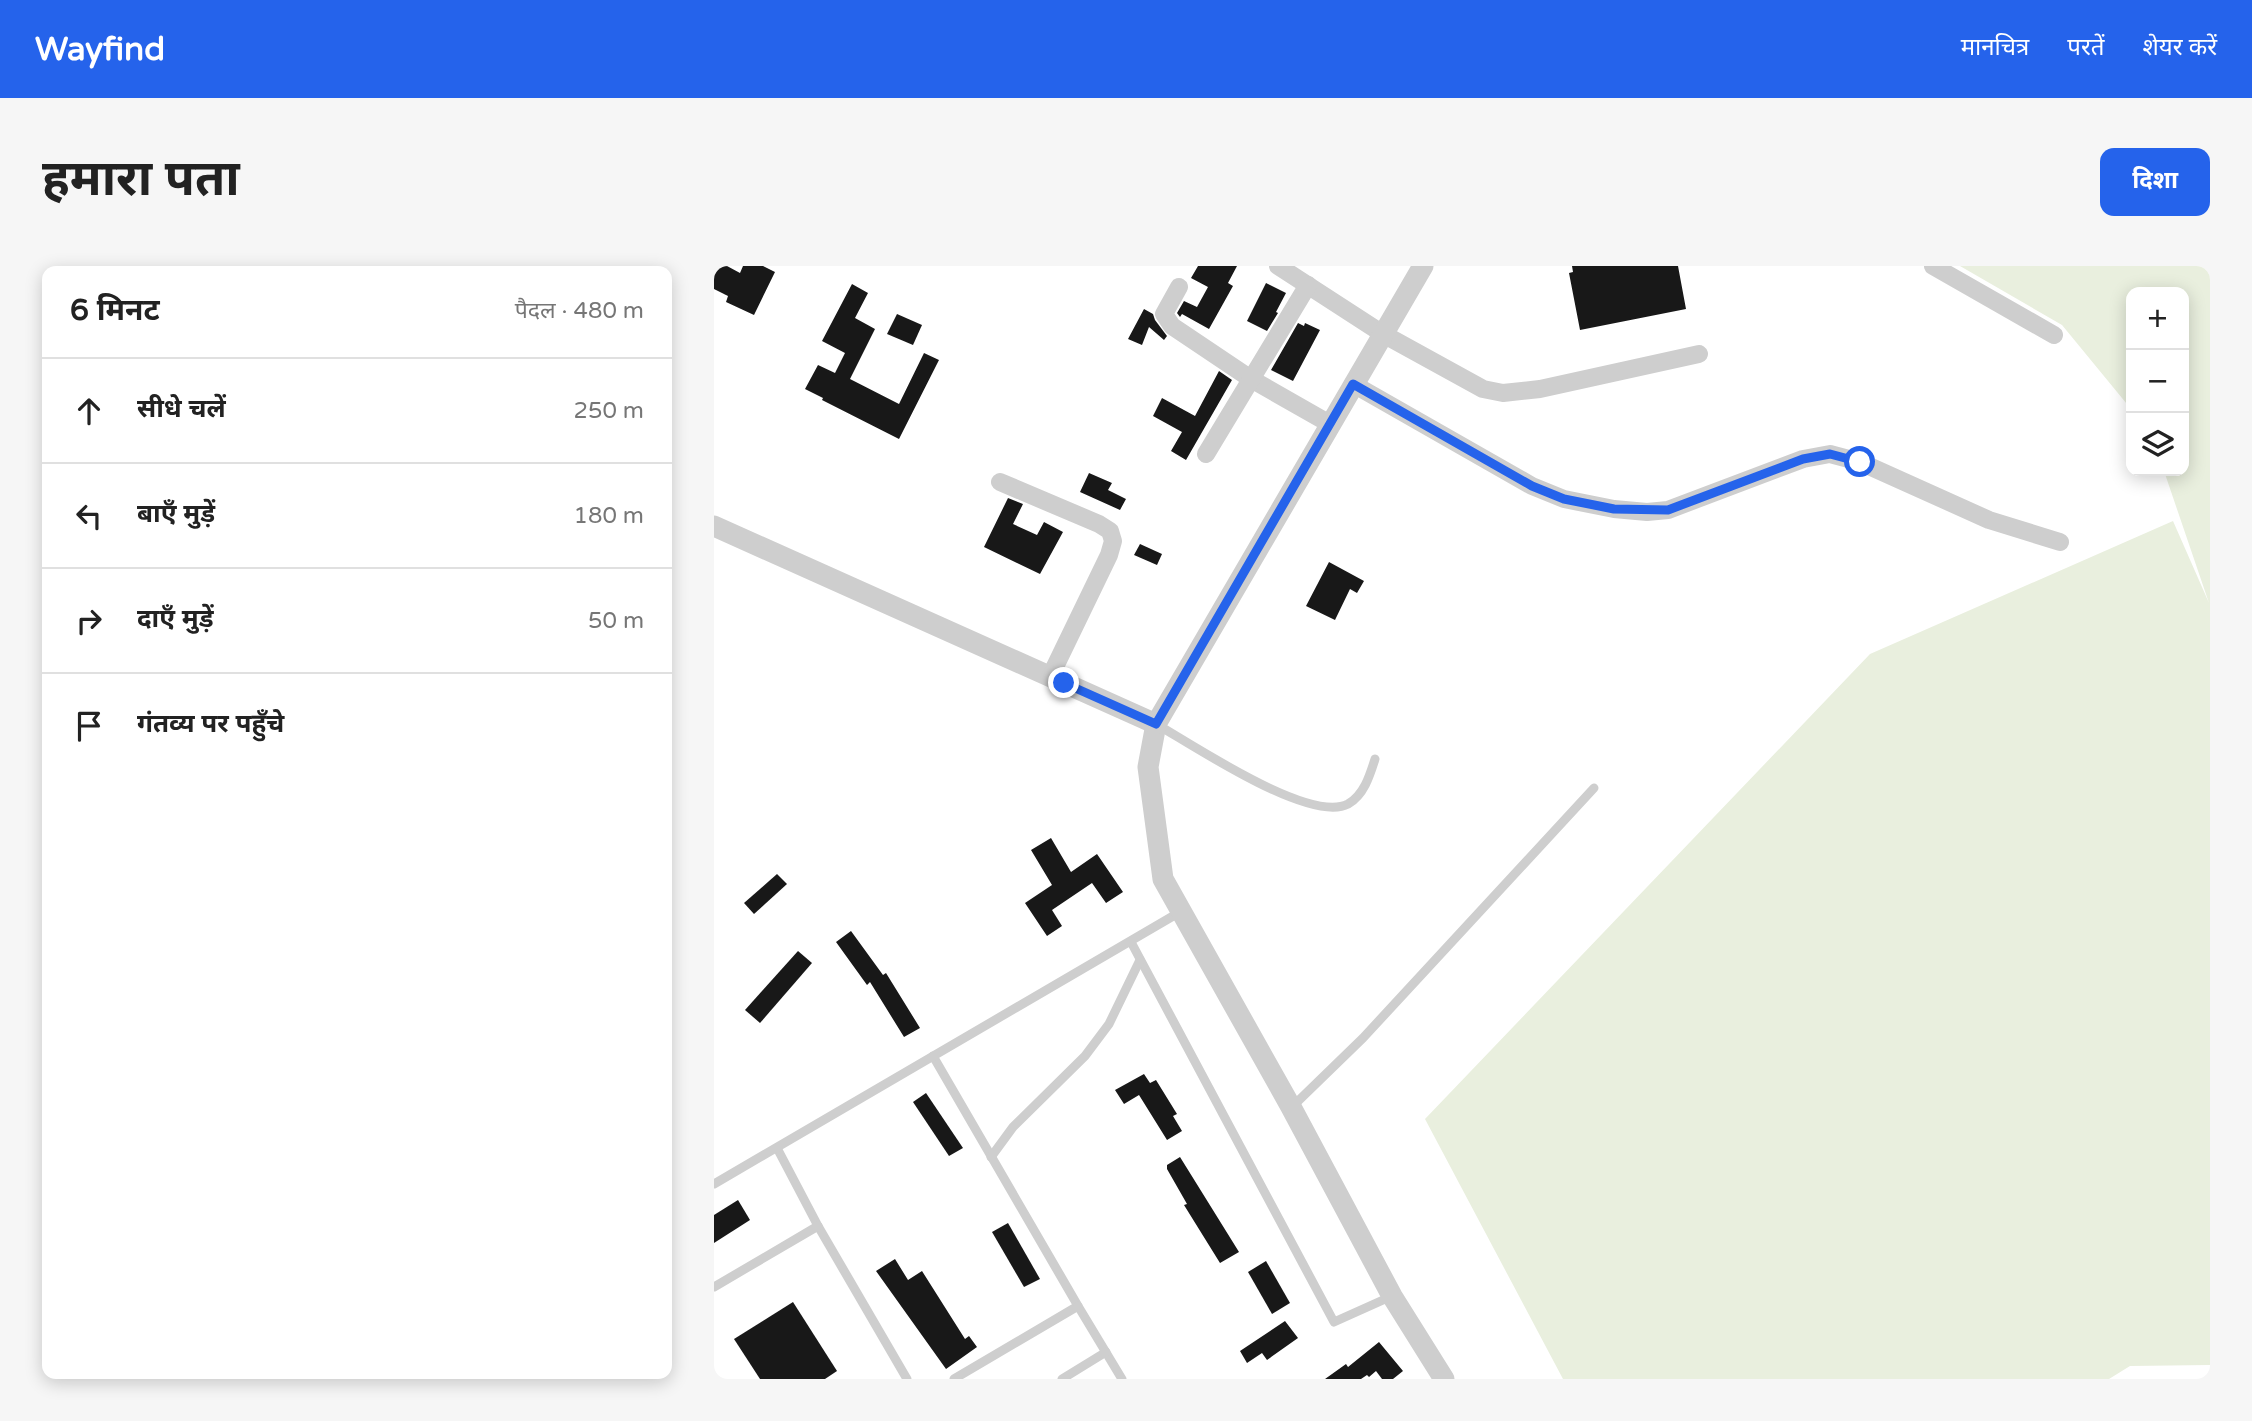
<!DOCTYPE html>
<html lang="hi">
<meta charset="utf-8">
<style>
:root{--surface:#fff;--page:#f6f6f6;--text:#222;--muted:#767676;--line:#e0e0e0;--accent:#2563eb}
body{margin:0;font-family:"Varela Round","Noto Sans Devanagari",sans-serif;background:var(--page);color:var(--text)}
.controls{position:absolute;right:21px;top:21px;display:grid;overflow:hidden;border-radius:14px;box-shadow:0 4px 18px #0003}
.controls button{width:63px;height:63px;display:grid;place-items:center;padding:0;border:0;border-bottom:2px solid var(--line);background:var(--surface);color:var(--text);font:35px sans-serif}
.stop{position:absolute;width:21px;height:21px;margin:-16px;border:5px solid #2563eb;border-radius:50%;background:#fff}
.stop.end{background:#2563eb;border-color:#fff;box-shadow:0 2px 7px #0008}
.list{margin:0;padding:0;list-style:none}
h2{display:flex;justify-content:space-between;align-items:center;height:91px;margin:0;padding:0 28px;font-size:30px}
h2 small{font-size:23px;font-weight:400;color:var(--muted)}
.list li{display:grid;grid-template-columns:46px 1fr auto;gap:21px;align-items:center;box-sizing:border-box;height:105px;padding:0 28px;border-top:2px solid var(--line)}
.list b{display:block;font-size:26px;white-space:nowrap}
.list em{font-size:23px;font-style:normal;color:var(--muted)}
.icon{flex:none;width:38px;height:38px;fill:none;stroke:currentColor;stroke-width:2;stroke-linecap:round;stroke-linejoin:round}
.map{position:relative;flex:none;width:1496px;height:1113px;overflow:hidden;border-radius:14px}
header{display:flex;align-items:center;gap:42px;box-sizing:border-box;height:98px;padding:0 35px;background:var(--accent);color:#fff}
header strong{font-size:33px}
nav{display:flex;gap:38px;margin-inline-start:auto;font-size:24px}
.intro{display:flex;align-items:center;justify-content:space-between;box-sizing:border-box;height:168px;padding:0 42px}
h1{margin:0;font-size:49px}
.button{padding:18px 32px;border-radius:14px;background:var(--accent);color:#fff;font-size:24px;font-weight:700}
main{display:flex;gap:42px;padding:0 42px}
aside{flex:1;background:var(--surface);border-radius:14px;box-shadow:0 4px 18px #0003}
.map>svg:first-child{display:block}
.green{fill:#e9efde}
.building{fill:#181818}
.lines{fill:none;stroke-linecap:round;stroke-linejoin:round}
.service{stroke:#cecece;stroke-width:9}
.minor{stroke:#cecece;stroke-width:18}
.tertiary{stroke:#cecece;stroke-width:21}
.route{stroke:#2563eb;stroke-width:9}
</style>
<header>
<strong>Wayfind</strong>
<nav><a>मानचित्र</a><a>परतें</a><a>शेयर करें</a></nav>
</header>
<div class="intro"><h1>हमारा पता</h1><a class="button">दिशा</a></div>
<main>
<aside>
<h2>6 मिनट<small>पैदल · 480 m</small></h2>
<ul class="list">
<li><svg class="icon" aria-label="ahead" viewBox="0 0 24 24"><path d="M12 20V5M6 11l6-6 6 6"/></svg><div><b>सीधे चलें</b></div><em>250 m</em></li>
<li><svg class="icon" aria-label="left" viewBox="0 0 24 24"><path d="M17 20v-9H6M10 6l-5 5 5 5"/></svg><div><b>बाएँ मुड़ें</b></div><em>180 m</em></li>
<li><svg class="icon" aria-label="right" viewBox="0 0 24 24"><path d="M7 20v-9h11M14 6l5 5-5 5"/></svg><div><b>दाएँ मुड़ें</b></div><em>50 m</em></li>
<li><svg class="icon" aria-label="arrive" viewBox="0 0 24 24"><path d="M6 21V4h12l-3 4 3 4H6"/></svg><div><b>गंतव्य पर पहुँचे</b></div></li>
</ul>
</aside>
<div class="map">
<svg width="1496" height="1113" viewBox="0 0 1496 1113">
<rect width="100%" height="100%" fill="#fff"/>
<path class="green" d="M1246 0H1496V1099L1416 1100 1395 1113H849L711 853 1156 388 1459 255 1495 337 1450 205H1470V26H1417V143L1348 59Z"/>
<g class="building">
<path d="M0 0H13L26 7 29 0H49L61 6 40 49 12 36 14 30 0 23Z"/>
<path d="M484 0H523L514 17 519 20 495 63 468 48 466 51 463 47 470 35 483 41 494 21 477 12Z"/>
<path d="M858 0H964L972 43 866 64 855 7 859 6Z"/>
<path d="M552 17 572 27 562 46 564 47 553 65 533 55Z"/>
<path d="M138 18 154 27 141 52 161 63 136 113 185 138 210 87 225 94 185 173 108 134 109 132 91 123 104 99 121 107 131 87 108 75Z"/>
<path d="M430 43 439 48 441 54 453 70 450 74 435 61 428 79 414 73Z"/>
<path d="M183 48 208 59 199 79 173 68Z"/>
<path d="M584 57 590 60 591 57 606 64 579 115 557 104Z"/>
<path d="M505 105 518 114 472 194 457 185 468 166 439 150 448 132 481 150Z"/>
<path d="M375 207 398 217 394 224 412 233 406 244 366 226Z"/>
<path d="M294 232 309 238 299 258 323 269 330 256 349 266 326 308 270 281Z"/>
<path d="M426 278 448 288 443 299 420 289Z"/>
<path d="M615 296 650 315 643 327 636 323 621 354 592 340Z"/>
<path d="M337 572 357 606 383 588 409 626 392 637 378 617 338 644 348 660 333 670 311 637 338 619 317 584Z"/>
<path d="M63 608 73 618 40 648 30 637Z"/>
<path d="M137 665 169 709 172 707 206 762 190 771 156 716 153 719 122 676Z"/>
<path d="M84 685 98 697 46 757 31 744Z"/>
<path d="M430 808 436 817 442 814 463 848 459 850 468 865 453 874 425 829 410 838 401 824Z"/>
<path d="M212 827 249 882 235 890 199 836Z"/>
<path d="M466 891 525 986 506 997 470 939 473 938 453 903V899Z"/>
<path d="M24 934 36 954 0 977V949Z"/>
<path d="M294 957 326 1013 310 1021 278 966Z"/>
<path d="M181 993 194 1014 208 1005 251 1073 255 1070 263 1081 232 1103 162 1005Z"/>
<path d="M552 995 576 1037 558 1048 534 1006Z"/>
<path d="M79 1036 123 1105 111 1113H46L20 1073Z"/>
<path d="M571 1055 584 1072 553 1094 548 1087 533 1097 526 1085Z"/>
<path d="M665 1076 689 1105 679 1113H668L662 1105 655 1111 653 1109 647 1113H611L632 1098 634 1101Z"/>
</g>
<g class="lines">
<g class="service">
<path d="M442 458C479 479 596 558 634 538 650 529 656 509 661 493"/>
<path d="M417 676 620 1056 678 1030"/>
<path d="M219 790 364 1040 240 1113"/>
<path d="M579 840 649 772 880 522"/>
<path d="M63 882 104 960 193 1113"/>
<path d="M277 891 299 861 371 790 395 758 426 694"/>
<path d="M0 918 466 646"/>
<path d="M0 1021 104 960"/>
<path d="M364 1040 408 1113"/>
<path d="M348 1113 392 1086"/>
</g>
<g class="minor">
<path d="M564 0 669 68 769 123 789 127 826 123 985 88"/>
<path d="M1219 0 1340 69"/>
<path d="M465 21 450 48 458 60 537 113 616 158"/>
<path d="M639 118 818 220 850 233 900 243 933 246 954 244 1089 193 1116 188 1146 196 1275 254 1346 276"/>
<path d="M492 188 594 19"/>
<path d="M286 216 385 258 396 265 399 275 395 289 336 411"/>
</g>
<g class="tertiary">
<path d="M709 0 442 458 434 501 449 613 577 841 678 1030 730 1113"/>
<path d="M0 260 442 458"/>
</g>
</g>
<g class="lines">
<path class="route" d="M350 417 442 458 639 118 818 220 850 233 900 243 954 244 1089 193 1116 188 1146 196"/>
</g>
</svg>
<div class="controls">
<button>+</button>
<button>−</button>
<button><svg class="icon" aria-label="layers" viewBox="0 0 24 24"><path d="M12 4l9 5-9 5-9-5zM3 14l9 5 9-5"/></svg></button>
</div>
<div class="stop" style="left:1146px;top:196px"></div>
<div class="stop end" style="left:350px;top:417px"></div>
</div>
</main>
